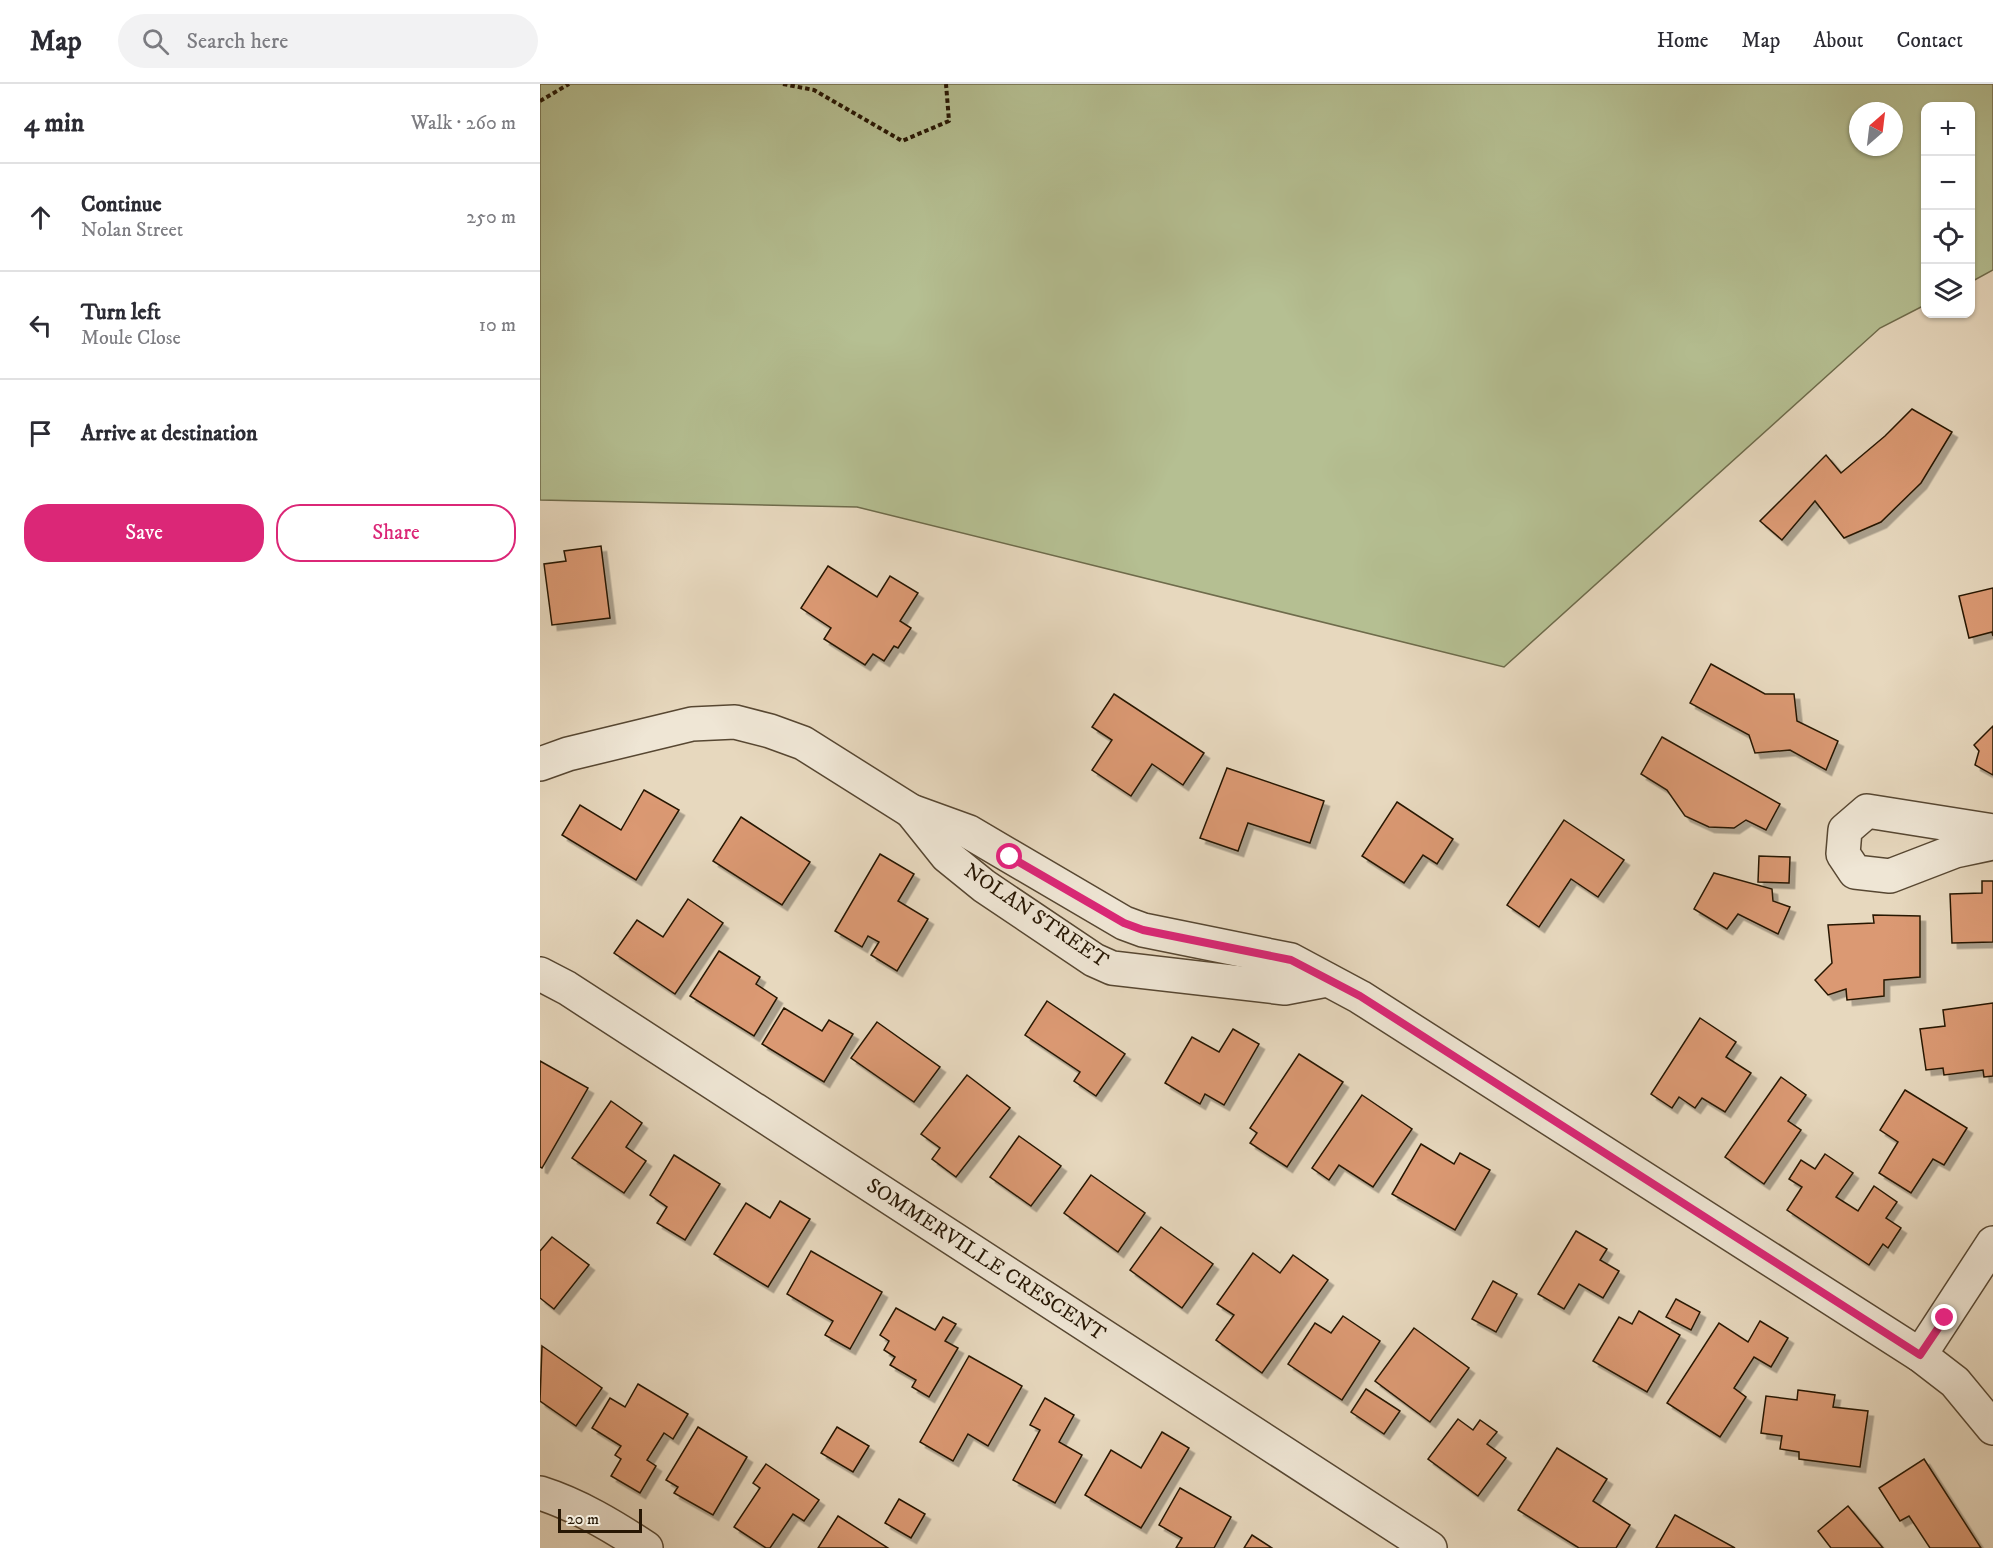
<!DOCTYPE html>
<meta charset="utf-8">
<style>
:root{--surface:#fff;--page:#f2f2f3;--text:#2b2b33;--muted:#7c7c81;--line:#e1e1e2;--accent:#db2777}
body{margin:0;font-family:"IM FELL DW Pica",serif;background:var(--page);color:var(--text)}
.controls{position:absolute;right:18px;top:18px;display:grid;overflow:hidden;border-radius:12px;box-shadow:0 2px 4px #0004}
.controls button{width:54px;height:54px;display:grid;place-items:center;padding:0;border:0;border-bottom:2px solid var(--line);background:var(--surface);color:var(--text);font:30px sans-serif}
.compass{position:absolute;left:1309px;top:18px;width:54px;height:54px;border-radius:50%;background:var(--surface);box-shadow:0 2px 4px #0004;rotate:28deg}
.scale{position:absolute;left:18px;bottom:15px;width:84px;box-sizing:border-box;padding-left:6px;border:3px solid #271704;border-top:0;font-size:16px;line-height:21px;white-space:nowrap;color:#271704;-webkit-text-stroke:4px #efe6d5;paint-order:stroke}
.stop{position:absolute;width:18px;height:18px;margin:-14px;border:4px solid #db2777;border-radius:50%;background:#fff}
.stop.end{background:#db2777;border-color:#fff;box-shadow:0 2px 6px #0008}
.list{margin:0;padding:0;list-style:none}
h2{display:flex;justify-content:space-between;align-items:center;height:78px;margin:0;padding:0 24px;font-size:26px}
h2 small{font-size:20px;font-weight:400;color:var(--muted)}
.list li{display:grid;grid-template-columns:39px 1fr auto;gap:18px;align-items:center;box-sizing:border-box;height:108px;padding:0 24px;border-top:2px solid var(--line)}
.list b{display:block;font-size:22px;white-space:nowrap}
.list p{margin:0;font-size:20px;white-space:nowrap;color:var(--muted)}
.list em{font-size:20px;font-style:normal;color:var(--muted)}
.actions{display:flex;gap:12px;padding:18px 24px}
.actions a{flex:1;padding:14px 0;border:2px solid var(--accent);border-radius:24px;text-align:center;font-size:21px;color:var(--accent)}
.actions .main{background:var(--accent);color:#fff}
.icon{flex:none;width:33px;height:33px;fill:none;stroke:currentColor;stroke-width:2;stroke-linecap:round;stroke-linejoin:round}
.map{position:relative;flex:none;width:1453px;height:1464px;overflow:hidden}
header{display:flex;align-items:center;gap:36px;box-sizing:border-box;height:84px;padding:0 30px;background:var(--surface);border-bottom:2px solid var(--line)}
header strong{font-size:28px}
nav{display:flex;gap:33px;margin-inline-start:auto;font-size:21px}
.search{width:420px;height:54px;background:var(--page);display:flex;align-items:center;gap:15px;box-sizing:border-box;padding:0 21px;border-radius:33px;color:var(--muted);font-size:22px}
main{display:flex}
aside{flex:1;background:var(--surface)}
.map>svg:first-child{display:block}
.green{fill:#b5bf92;stroke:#6e6b4b;stroke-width:1.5;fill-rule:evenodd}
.building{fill:#db9973;stroke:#271704;stroke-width:1.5;filter:url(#shadow)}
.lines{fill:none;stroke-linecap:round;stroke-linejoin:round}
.minor-casing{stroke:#574732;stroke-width:36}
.path{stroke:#271704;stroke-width:4;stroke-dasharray:4.5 3;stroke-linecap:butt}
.minor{stroke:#efe6d5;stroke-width:33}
.route{stroke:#db2777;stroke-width:8}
.labels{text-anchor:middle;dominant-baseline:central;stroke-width:6;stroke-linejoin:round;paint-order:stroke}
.street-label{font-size:21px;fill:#271704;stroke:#efe6d5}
</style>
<header>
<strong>Map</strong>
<div class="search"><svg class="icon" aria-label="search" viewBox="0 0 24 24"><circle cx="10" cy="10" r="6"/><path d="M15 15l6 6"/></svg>Search here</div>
<nav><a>Home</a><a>Map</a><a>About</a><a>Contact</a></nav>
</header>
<main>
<aside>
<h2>4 min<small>Walk · 260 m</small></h2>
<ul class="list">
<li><svg class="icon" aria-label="ahead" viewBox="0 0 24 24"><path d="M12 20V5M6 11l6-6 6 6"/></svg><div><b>Continue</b><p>Nolan Street</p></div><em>250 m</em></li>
<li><svg class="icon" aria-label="left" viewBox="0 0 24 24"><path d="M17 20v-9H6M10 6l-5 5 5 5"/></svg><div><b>Turn left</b><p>Moule Close</p></div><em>10 m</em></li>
<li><svg class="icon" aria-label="arrive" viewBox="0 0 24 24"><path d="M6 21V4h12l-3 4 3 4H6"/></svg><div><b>Arrive at destination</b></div></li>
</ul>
<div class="actions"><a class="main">Save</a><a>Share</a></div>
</aside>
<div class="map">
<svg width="1453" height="1464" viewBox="0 0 1453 1464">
<defs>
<filter id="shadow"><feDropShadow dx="5.5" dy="5.5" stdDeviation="0" flood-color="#0004"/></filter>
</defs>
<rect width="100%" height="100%" fill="#e7d8be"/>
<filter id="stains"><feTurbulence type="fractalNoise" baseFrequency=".00333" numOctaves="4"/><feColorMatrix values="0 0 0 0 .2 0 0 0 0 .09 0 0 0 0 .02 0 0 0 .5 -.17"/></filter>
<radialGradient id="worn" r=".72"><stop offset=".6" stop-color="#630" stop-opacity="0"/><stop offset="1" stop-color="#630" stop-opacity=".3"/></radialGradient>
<path class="green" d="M0 0H1453V186L1431 198 1430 22H1386L1385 221 1340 244 964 583 317 423 0 416ZM1318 27H1354V63H1318Z"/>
<g class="building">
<path d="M1372 325 1412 348 1381 399 1341 438 1304 454 1275 417 1242 456 1220 437 1286 371 1301 389 1345 352Z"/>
<path d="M61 462 70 534 12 541 4 480 26 477 24 467Z"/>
<path d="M288 482 337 513 350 492 378 509 360 537 371 544 358 564 354 562 344 577 333 570 325 581 284 555 291 544 261 524Z"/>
<path d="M1453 504V552L1452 548 1429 554 1419 512Z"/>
<path d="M1171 580 1225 610H1254L1257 637 1298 657 1286 686 1250 666 1215 669 1209 651 1150 619Z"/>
<path d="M574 610 664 669 643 701 612 680 591 712 552 686 572 656 552 643Z"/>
<path d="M1453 642V691L1435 681 1439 667 1434 661Z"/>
<path d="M1122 653 1240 720 1226 746 1206 736 1194 744 1169 743 1145 732 1127 706 1101 690Z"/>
<path d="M687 684 784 717 770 759 708 739 698 767 660 754Z"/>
<path d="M104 706 139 726 96 796 22 751 40 721 81 746Z"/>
<path d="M857 718 913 755 897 780 883 771 864 799 822 772Z"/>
<path d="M201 733 270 778 242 821 173 777Z"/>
<path d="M1024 736 1084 776 1058 813 1031 795 999 843 967 821Z"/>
<path d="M340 770 374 790 358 817 388 835 357 887 331 871 339 858 328 852 322 863 295 847Z"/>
<path d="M1219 772 1250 773 1249 799 1218 798Z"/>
<path d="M1174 789 1232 805 1233 817 1250 823 1238 850 1198 830 1187 845 1154 825Z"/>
<path d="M1442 797H1453V858L1412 859 1410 810 1442 809Z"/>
<path d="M148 815 183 839 135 910 74 869 97 836 123 853Z"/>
<path d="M1333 831 1380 832V893L1344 896V912L1307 916 1306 905 1288 911 1275 896 1292 879 1288 841 1334 839Z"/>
<path d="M179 867 220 893 216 900 237 914 214 952 150 912Z"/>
<path d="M507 917 585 970 556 1012 534 997 540 988 485 951Z"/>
<path d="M1453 919V992L1444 993 1443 986 1404 991 1403 984 1386 986 1380 945 1405 942 1403 926Z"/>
<path d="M244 924 282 947 289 936 313 950 284 998 222 960Z"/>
<path d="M1160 934 1196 958 1186 973 1211 989 1185 1028 1162 1014 1155 1024 1139 1013 1132 1024 1111 1010Z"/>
<path d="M337 938 400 983 374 1018 311 974Z"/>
<path d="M693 945 719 960 684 1021 665 1010 660 1020 625 999 652 953 679 968Z"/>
<path d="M759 970 803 998 747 1083 710 1059 717 1049 710 1044Z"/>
<path d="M0 977 48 1004 2 1084 0 1083Z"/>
<path d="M427 991 470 1024 416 1093 392 1075 400 1064 381 1050Z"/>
<path d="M1241 993 1266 1011 1248 1037 1261 1046 1224 1100 1185 1073Z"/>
<path d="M1365 1006 1427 1044 1404 1081 1393 1075 1371 1109 1339 1089 1358 1058 1340 1046Z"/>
<path d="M822 1011 872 1045 833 1103 799 1081 789 1096 772 1084Z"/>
<path d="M71 1017 102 1039 86 1063 106 1077 84 1109 32 1074Z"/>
<path d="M479 1052 521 1082 491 1122 450 1093Z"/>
<path d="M881 1060 914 1080 920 1069 950 1086 915 1146 852 1110Z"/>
<path d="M1285 1070 1313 1089 1296 1113 1318 1127 1334 1102 1357 1118 1346 1134 1361 1144 1348 1164 1343 1160 1329 1181 1247 1126 1262 1103 1249 1095 1261 1076 1275 1085Z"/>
<path d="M134 1071 180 1100 145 1156 117 1139 127 1123 110 1111Z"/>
<path d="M551 1091 605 1129 578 1168 524 1129Z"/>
<path d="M240 1117 270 1135 228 1203 174 1170 206 1119 230 1134Z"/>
<path d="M621 1143 673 1180 642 1224 590 1186Z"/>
<path d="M1036 1147 1067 1165 1060 1176 1079 1187 1063 1214 1039 1200 1024 1225 998 1210Z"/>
<path d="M12 1153 49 1181 14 1225 0 1214V1167Z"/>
<path d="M271 1167 342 1208 310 1265 285 1251 293 1237 247 1210Z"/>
<path d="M713 1169 740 1189 753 1171 788 1196 722 1289 676 1256 694 1231 677 1220Z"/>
<path d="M953 1197 977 1210 956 1248 932 1235Z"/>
<path d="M1136 1215 1160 1228 1151 1246 1126 1233Z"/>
<path d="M356 1224 395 1246 403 1233 416 1240 405 1257 418 1264 389 1313 372 1303 376 1296 350 1281 355 1273 344 1266 349 1257 340 1251Z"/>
<path d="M1099 1227 1140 1251 1107 1308 1053 1277 1079 1233 1092 1240Z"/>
<path d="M803 1232 840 1257 802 1316 748 1280 775 1239 791 1249Z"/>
<path d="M1220 1237 1248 1254 1231 1283 1214 1273 1194 1304 1206 1313 1180 1353 1127 1319 1179 1239 1208 1258Z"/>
<path d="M874 1244 929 1284 890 1338 835 1297Z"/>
<path d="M2 1262 62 1304 36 1342 0 1317Z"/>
<path d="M429 1272 482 1302 448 1362 428 1350 413 1377 380 1358Z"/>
<path d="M98 1300 148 1330 133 1355 124 1349 107 1376 116 1382 100 1409 71 1392 81 1375 75 1371 81 1362 52 1344 70 1314 85 1323Z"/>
<path d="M826 1305 860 1327 844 1350 811 1328Z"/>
<path d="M1258 1306 1295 1311 1293 1323 1328 1327 1320 1383 1259 1375V1368L1240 1365 1242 1352 1221 1349 1226 1312 1257 1316Z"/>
<path d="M505 1314 534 1331 519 1358 542 1371 515 1419 473 1396 500 1346 490 1341Z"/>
<path d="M918 1335 933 1346 940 1336 957 1348 947 1360 966 1374 938 1412 888 1375Z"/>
<path d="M158 1343 207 1373 173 1431 134 1409 138 1403 126 1396Z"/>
<path d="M297 1343 329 1362 313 1388 281 1369Z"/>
<path d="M622 1348 649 1364 601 1444 545 1411 571 1366 601 1384Z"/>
<path d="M1017 1364 1067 1395 1053 1417 1090 1441 1076 1464H1039L978 1426Z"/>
<path d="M1384 1375 1441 1464H1390L1369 1432 1360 1437 1339 1404Z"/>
<path d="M226 1380 279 1416 264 1437 253 1430 230 1464H226L194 1443 220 1404 213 1399Z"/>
<path d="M640 1404 691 1433 674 1464H636L642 1454 619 1441Z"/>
<path d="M359 1415 385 1430 371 1454 345 1439Z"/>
<path d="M1308 1422 1343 1464H1291L1278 1447Z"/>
<path d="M1135 1431 1195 1464H1116Z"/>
<path d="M298 1432 348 1464H278Z"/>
<path d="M712 1451 732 1464H704Z"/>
</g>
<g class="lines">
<defs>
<g id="minor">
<path d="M0 680 28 670 152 640 195 638 230 647 263 659 371 727 429 748 584 839 603 846 751 876 820 913 1380 1271 1415 1298 1453 1344"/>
<path d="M371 727 407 772 444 802 554 876 572 884 745 904 787 896"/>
<path d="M1453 747 1327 727 1305 746 1303 770 1315 788 1350 792 1415 767 1453 759"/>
<path d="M0 890 27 904 890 1464"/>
<path d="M1380 1271 1453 1159"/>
<path d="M0 1409C38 1421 73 1442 106 1464"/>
</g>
</defs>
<use href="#minor" class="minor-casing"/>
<g class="path">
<path d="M243 0 274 6 362 57 409 37 406 0"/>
<path d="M0 17 29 0"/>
</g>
<use href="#minor" class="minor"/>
</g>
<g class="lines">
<path class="route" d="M470 773 584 839 603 846 751 876 820 912 1380 1271 1405 1234"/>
</g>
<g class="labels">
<g class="street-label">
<text transform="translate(496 832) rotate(34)">NOLAN STREET</text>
<text transform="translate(446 1176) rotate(33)">SOMMERVILLE CRESCENT</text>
</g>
</g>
<rect width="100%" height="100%" filter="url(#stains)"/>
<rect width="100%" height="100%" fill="url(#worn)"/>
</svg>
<div class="controls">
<button>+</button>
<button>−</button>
<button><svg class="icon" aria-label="locate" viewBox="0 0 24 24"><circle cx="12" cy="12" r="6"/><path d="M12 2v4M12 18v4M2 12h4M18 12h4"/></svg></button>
<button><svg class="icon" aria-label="layers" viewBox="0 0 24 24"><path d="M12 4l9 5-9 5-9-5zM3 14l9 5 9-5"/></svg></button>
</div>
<svg class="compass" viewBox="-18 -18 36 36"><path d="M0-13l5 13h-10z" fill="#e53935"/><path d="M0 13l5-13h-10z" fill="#7c7c81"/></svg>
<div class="scale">20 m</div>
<div class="stop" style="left:470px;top:773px"></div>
<div class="stop end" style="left:1405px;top:1234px"></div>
</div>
</main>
